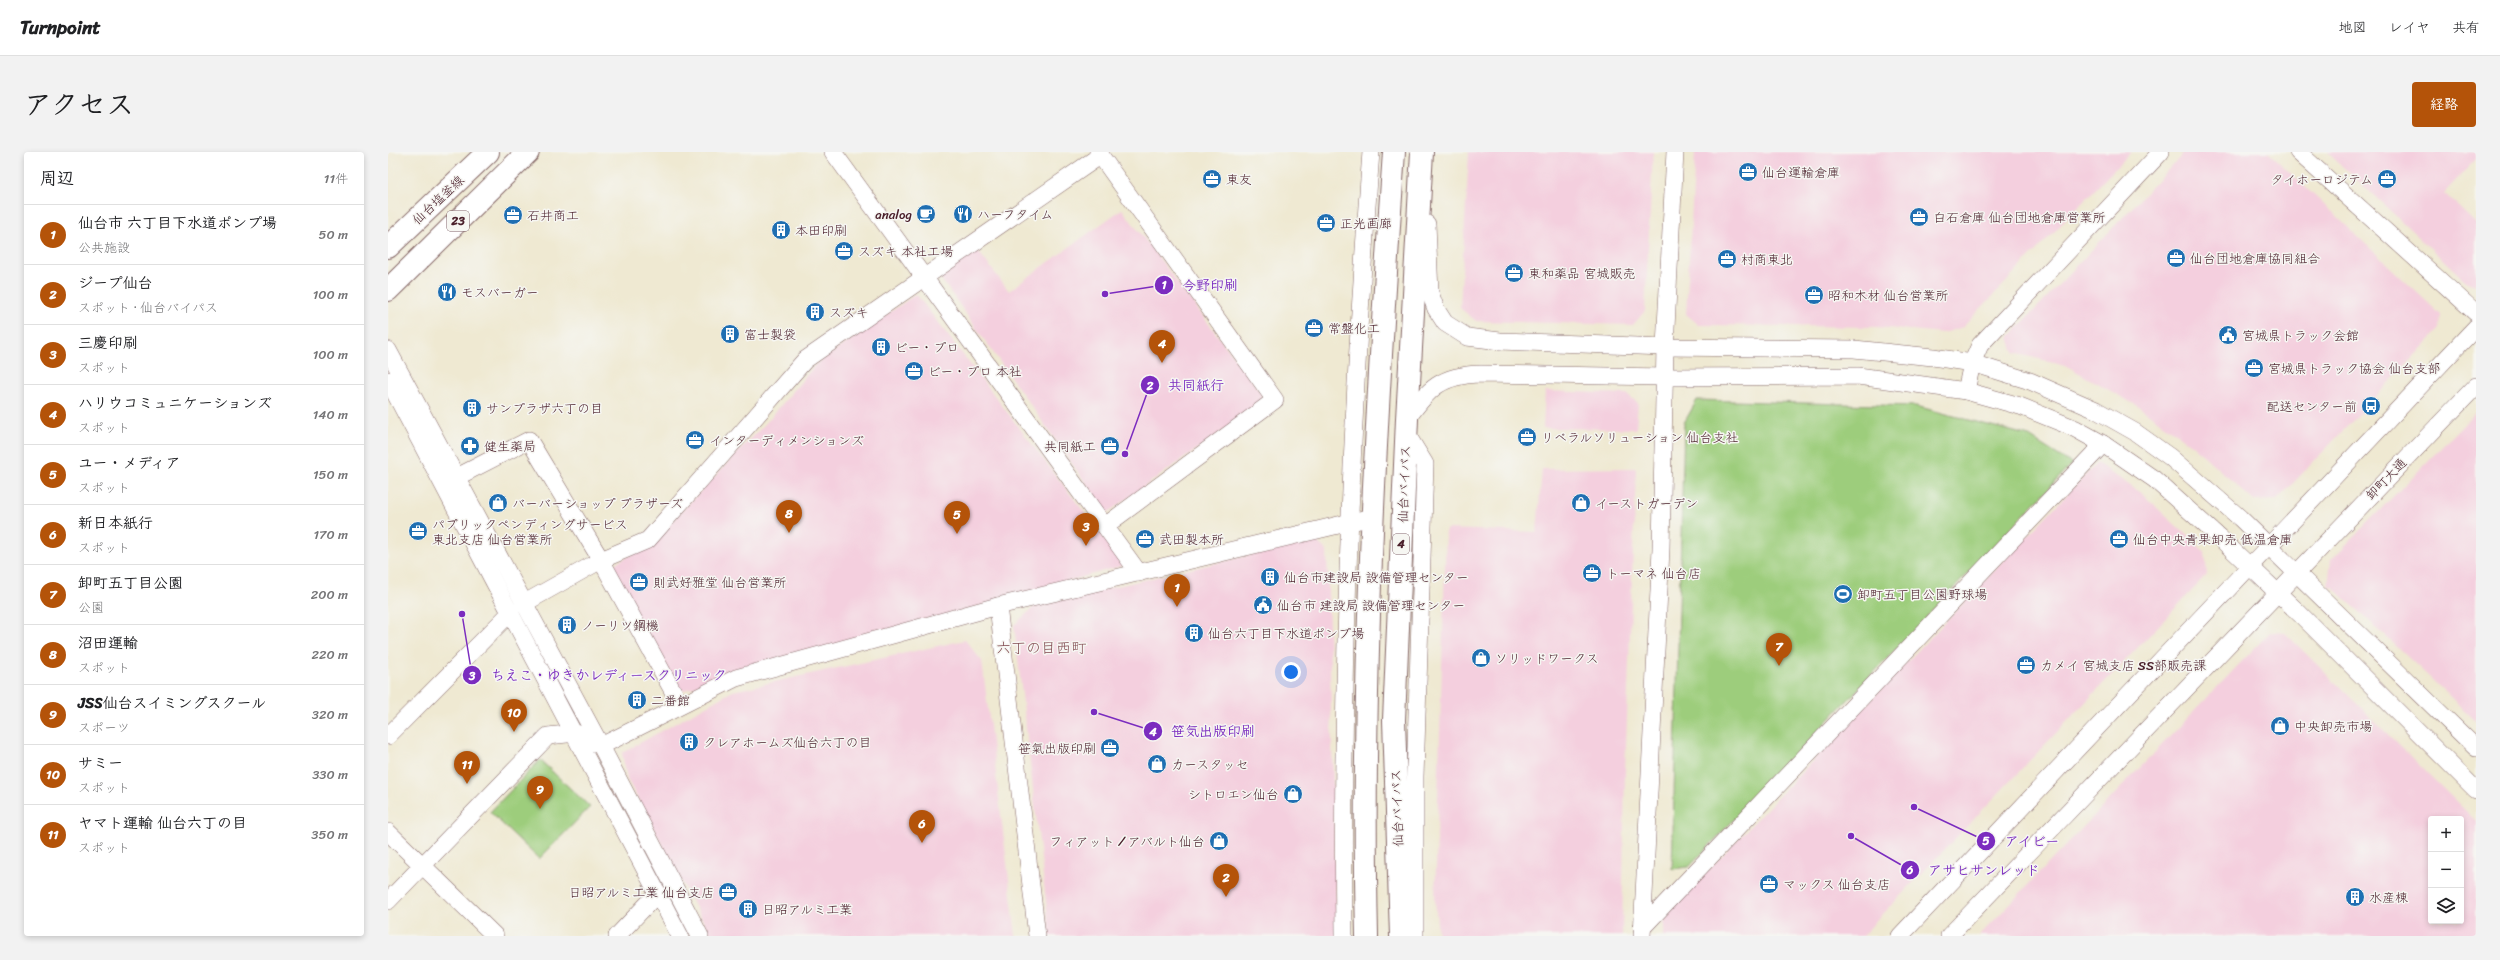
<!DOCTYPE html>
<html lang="ja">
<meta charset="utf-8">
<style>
:root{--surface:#fff;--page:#f2f2f2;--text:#202124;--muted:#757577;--line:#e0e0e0;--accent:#b45309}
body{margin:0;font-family:Sriracha,"Klee One",sans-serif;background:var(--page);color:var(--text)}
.controls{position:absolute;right:12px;bottom:12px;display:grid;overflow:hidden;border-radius:4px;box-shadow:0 2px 6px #0003}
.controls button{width:36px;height:36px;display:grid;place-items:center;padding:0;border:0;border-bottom:1px solid var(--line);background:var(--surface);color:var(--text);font:20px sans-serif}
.you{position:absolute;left:903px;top:520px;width:14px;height:14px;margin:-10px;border:3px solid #fff;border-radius:50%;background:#1a73e8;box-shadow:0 0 0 6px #1a73e833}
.badge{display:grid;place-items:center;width:26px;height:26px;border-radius:50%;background:var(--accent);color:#fff;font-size:13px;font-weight:700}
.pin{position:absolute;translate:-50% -33px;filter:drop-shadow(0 1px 2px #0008)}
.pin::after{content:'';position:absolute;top:21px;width:14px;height:12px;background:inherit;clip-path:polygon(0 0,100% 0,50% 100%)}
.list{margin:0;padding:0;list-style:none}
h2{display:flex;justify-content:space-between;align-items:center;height:52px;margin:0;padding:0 16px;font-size:17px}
h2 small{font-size:13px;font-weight:400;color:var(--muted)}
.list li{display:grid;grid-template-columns:26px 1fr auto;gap:12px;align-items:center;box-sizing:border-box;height:60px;padding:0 16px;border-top:1px solid var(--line)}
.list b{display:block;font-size:15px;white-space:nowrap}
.list p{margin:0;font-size:13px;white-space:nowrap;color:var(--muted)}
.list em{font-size:13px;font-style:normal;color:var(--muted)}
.icon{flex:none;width:22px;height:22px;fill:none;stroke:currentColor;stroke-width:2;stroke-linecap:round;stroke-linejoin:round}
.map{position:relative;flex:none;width:2088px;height:784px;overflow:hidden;border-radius:4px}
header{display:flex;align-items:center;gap:24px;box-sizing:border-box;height:56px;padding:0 20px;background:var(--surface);border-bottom:1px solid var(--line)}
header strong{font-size:19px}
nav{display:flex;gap:22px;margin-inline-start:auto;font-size:14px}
.intro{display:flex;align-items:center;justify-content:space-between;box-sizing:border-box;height:96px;padding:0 24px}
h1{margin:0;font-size:28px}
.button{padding:10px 18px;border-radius:4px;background:var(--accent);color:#fff;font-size:14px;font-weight:700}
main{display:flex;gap:24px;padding:0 24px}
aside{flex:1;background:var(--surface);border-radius:4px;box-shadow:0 2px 6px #0003}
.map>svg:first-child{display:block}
.built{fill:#f4cfde;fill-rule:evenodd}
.green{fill:#9dcd7c;stroke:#747654}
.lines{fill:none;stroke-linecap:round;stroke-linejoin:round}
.minor-casing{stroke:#846665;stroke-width:18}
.major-casing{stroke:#846665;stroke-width:24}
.highway-casing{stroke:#846665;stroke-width:24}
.minor{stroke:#fff;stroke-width:17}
.major{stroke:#fff;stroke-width:22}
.highway{stroke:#fff;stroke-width:22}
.labels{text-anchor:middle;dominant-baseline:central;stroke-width:3;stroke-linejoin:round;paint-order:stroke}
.shield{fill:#f6f6f2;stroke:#7e6067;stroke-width:1}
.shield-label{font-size:12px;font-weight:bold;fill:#4a1f2b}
.poi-label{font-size:13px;fill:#4a1f2b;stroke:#f6f6f2;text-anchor:start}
.street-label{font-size:13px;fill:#4a1f2b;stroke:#f6f6f2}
.quarter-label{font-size:15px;fill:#844e54;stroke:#f6f6f2}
.leader{fill:none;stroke:#7b2cbf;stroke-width:1.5}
.callout-dot{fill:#7b2cbf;stroke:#f6f6f2;stroke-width:1.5}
.mark-label{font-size:12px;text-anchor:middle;font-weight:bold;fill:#fff}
.callout-label{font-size:14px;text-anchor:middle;font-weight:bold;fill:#7b2cbf;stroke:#f6f6f2;stroke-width:3;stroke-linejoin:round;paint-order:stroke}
</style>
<header>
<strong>Turnpoint</strong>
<nav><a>地図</a><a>レイヤ</a><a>共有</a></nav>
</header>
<div class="intro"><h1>アクセス</h1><a class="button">経路</a></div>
<main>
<aside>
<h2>周辺<small>11件</small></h2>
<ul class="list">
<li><span class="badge">1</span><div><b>仙台市 六丁目下水道ポンプ場</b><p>公共施設</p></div><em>50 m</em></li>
<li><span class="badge">2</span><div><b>ジープ仙台</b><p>スポット · 仙台バイパス</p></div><em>100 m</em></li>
<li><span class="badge">3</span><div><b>三慶印刷</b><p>スポット</p></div><em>100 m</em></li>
<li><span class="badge">4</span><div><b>ハリウコミュニケーションズ</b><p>スポット</p></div><em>140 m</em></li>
<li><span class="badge">5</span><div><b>ユー・メディア</b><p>スポット</p></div><em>150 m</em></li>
<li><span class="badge">6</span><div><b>新日本紙行</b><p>スポット</p></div><em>170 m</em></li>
<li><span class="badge">7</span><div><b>卸町五丁目公園</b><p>公園</p></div><em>200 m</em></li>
<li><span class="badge">8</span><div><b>沼田運輸</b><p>スポット</p></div><em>220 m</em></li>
<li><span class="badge">9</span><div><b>JSS仙台スイミングスクール</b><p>スポーツ</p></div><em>320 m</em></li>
<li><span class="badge">10</span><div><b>サミー</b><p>スポット</p></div><em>330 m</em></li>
<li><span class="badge">11</span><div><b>ヤマト運輸 仙台六丁の目</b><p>スポット</p></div><em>350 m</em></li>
</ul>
</aside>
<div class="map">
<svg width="2088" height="784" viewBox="0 0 2088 784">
<rect width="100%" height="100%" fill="#f6f6f2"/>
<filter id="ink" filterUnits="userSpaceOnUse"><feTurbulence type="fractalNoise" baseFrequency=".025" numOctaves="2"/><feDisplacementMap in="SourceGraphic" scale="8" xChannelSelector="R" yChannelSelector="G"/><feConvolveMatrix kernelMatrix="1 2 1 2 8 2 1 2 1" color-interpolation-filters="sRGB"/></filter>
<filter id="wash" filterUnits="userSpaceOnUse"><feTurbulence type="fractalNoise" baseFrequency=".012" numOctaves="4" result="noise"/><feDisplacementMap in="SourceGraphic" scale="16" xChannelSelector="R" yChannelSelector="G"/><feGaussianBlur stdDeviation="0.9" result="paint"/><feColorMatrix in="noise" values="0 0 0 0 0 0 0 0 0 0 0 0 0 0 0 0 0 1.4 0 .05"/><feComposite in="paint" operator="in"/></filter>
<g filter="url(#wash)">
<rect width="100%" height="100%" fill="#efe9d2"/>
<g class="built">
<path d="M1081 0H1265L1257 159 1245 173 1088 169 1072 156Z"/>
<path d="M1307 0H1743L1575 175 1556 181 1488 175 1311 173 1298 162Z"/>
<path d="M1797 0H1880L2053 163 2052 177 1889 348 1866 349 1804 293 1751 255 1677 213 1626 201 1621 185Z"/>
<path d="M1939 0H2088V7L2056 41 2088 72V133L2079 130Z"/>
<path d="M734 57 873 241V252L719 361 551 124 589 98 621 139Z"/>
<path d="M528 142 737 413 289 540 220 416 263 391 378 271 428 212Z"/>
<path d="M1157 239 1239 242 1250 251 1248 277 1155 276Z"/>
<path d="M2088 260V569L1945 435 1940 434 1943 408Z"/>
<path d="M1709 311 1754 342 1817 400 1819 423 1474 784H1276V769L1284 756Z"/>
<path d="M1248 316 1237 621 1234 784H1050L1047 747 1058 377 1149 380 1154 317Z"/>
<path d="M927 388 939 399 949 784H662L626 473 648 453Z"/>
<path d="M1882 480 1897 481 2088 669V784H1591ZM2043 667H2073V769H2043Z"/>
<path d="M577 488 594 509 628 784H323L239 627 234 601 345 539Z"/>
</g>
<g class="green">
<path d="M1309 248 1528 254 1638 283 1684 312 1301 715 1284 717 1296 271Z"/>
<path d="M152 608 202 655 151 707 102 660Z"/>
</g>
</g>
<g filter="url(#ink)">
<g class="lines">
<defs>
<g id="minor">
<path d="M445 0 751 421"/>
<path d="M710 0 887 248 717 374"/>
<path d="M1910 0 2088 161"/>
<path d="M1039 72 1042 141 1048 157 1057 171 1079 185 1112 189 1277 195 1466 197 1545 205 1584 211 1642 229 1708 258 1747 280 1782 305 1852 366 2088 596"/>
<path d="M0 198 213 594 312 784"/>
<path d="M0 228 292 784"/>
<path d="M1578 239 1584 211 1592 193 1773 0"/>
<path d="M1019 267C1041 236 1053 223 1093 222L1277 225 1470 224 1578 239 1632 254 1686 276 1715 292 1766 327 1832 386 1912 462 2088 638"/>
<path d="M1018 281 1037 312 1027 625V784"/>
<path d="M67 326 141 288 213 408 292 552"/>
<path d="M135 452 213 408 260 388 417 208 713 3"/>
<path d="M610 454 649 784"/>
<path d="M0 584 123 460"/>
<path d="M0 680 107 784"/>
<path d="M0 749 160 584 188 581 213 594 348 526 610 454 984 365"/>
<path d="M1254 776 1715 292"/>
<path d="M229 784 270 741"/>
<path d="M956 784C953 523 963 261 983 0"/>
<path d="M1254 784 1273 397 1277 195 1287 0"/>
<path d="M1512 784 2088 175"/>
<path d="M1561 784 2088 234"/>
</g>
<g id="major">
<path d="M0 95 100 0"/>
<path d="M0 138 140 0"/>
</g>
<g id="highway">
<path d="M979 784C973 522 988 261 1006 0"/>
<path d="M1013 784 1006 568 1019 267 1034 0"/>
</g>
</defs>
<use href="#minor" class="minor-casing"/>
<use href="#major" class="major-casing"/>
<use href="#highway" class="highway-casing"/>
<use href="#minor" class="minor"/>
<use href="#major" class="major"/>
<use href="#highway" class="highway"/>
</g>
</g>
<defs>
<symbol id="office-disc" viewBox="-11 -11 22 22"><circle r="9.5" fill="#1f6fb2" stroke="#f6f6f2"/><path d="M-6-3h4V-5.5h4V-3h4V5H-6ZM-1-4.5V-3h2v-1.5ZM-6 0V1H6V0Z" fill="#fff"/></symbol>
<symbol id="cafe-disc" viewBox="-11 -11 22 22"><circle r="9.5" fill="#1f6fb2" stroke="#f6f6f2"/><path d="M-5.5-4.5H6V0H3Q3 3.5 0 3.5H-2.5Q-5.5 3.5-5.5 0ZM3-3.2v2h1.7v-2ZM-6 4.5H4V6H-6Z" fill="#fff"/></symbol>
<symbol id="restaurant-disc" viewBox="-11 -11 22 22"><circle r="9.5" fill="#1f6fb2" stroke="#f6f6f2"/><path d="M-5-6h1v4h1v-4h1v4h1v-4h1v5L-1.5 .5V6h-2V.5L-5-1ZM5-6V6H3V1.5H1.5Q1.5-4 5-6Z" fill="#fff"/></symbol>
<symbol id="building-disc" viewBox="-11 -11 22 22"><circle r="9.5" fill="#1f6fb2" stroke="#f6f6f2"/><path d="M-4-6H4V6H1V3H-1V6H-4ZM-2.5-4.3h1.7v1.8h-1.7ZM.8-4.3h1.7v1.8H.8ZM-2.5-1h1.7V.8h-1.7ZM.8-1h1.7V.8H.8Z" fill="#fff"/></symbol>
<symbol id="civic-disc" viewBox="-11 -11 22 22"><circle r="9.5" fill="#1f6fb2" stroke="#f6f6f2"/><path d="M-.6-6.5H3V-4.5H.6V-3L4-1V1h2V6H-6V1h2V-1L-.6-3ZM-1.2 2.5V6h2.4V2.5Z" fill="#fff"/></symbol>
<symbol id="bus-disc" viewBox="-11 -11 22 22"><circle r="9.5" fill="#1f6fb2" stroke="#f6f6f2"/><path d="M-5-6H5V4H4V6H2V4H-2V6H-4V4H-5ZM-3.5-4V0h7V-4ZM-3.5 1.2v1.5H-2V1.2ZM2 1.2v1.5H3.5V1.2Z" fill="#fff"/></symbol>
<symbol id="pharmacy-disc" viewBox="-11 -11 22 22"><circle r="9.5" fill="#1f6fb2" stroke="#f6f6f2"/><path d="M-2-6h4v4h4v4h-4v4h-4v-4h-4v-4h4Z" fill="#fff"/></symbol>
<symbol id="shop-disc" viewBox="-11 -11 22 22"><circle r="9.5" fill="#1f6fb2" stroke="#f6f6f2"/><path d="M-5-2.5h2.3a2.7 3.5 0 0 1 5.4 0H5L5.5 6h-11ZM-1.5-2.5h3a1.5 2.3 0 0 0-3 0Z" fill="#fff"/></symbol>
<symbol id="stadium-disc" viewBox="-11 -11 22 22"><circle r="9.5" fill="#1f6fb2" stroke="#f6f6f2"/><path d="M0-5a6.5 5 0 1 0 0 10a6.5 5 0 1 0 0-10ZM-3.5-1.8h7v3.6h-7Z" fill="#fff"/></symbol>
</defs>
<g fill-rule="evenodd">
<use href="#office-disc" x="1349" y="9" width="22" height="22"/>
<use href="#office-disc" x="813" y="16" width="22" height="22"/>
<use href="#office-disc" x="1988" y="16" width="22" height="22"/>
<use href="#cafe-disc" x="527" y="51" width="22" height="22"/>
<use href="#restaurant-disc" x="564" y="51" width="22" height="22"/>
<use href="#office-disc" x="114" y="52" width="22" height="22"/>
<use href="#office-disc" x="1520" y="54" width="22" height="22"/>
<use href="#office-disc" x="927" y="60" width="22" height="22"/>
<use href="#building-disc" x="382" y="67" width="22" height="22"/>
<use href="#office-disc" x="445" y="88" width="22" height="22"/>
<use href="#office-disc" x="1777" y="95" width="22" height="22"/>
<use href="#office-disc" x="1328" y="96" width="22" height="22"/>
<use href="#office-disc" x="1115" y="110" width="22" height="22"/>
<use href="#restaurant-disc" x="48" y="129" width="22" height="22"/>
<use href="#office-disc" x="1415" y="132" width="22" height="22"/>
<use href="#building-disc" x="416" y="149" width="22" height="22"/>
<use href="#office-disc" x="915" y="165" width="22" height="22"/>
<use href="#building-disc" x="331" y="171" width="22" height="22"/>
<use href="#civic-disc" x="1829" y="172" width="22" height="22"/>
<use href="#building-disc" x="482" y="184" width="22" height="22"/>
<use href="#office-disc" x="1855" y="205" width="22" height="22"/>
<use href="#office-disc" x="515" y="208" width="22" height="22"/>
<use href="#bus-disc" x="1972" y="243" width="22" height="22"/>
<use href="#building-disc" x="73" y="245" width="22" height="22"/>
<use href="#office-disc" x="1128" y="274" width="22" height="22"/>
<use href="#office-disc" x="296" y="277" width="22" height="22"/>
<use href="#pharmacy-disc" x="71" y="283" width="22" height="22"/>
<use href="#office-disc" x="711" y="283" width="22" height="22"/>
<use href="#shop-disc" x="99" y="340" width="22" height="22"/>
<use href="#shop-disc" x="1182" y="340" width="22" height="22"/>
<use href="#office-disc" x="19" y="368" width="22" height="22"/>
<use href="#office-disc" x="746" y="376" width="22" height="22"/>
<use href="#office-disc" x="1720" y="376" width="22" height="22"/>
<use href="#office-disc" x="1193" y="410" width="22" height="22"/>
<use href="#building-disc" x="871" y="414" width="22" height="22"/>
<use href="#office-disc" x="240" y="419" width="22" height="22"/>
<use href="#stadium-disc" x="1444" y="431" width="22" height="22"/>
<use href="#civic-disc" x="864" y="442" width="22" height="22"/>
<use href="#building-disc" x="168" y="462" width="22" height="22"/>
<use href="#building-disc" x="795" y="470" width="22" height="22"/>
<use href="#shop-disc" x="1082" y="495" width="22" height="22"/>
<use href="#office-disc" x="1627" y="502" width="22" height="22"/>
<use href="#building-disc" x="238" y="537" width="22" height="22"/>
<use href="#shop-disc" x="1881" y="563" width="22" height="22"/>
<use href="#building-disc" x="290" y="579" width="22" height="22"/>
<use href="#office-disc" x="711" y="585" width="22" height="22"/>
<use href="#shop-disc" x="758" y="601" width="22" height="22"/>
<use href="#shop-disc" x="894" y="631" width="22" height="22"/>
<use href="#shop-disc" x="820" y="678" width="22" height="22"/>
<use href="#office-disc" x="1370" y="721" width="22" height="22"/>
<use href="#office-disc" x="329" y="729" width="22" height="22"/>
<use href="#building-disc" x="1956" y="734" width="22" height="22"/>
<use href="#building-disc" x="349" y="746" width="22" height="22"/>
</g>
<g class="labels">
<g class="shield">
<rect x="59" y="59" width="22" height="20" rx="3"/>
<rect x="1005" y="382" width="16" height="20" rx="3"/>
</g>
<g class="shield-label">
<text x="70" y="69">23</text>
<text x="1013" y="392">4</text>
</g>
<g class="poi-label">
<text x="1374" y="20">仙台運輸倉庫</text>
<text x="838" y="27">東友</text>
<text x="1985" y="27" text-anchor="end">タイホーロジテム</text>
<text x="524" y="62" text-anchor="end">analog</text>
<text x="589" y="62">ハーフタイム</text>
<text x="139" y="63">石井商工</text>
<text x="1545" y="65">白石倉庫 仙台団地倉庫営業所</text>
<text x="952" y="71">正光画廊</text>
<text x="407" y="78">本田印刷</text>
<text x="470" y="99">スズキ 本社工場</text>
<text x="1802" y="106">仙台団地倉庫協同組合</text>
<text x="1353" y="107">村商東北</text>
<text x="1140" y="121">東和薬品 宮城販売</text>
<text x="73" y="140">モスバーガー</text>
<text x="1440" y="143">昭和木材 仙台営業所</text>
<text x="441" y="160">スズキ</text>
<text x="940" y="176">常盤化工</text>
<text x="356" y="182">富士製袋</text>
<text x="1854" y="183">宮城県トラック会館</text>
<text x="507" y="195">ビー・プロ</text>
<text x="1880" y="216">宮城県トラック協会 仙台支部</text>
<text x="540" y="219">ビー・プロ 本社</text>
<text x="1969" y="254" text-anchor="end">配送センター前</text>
<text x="98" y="256">サンプラザ六丁の目</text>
<text x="1153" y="285">リベラルソリューション 仙台支社</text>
<text x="321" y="288">インターディメンションズ</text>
<text x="96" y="294">健生薬局</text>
<text x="708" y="294" text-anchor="end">共同紙工</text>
<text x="124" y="351">バーバーショップ ブラザーズ</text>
<text x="1207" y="351">イーストガーデン</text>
<text x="44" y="372">パブリックペンディングサービス<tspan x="44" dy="15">東北支店 仙台営業所</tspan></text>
<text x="771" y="387">武田製本所</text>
<text x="1745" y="387">仙台中央青果卸売 低温倉庫</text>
<text x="1218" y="421">トーマネ 仙台店</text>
<text x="896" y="425">仙台市建設局 設備管理センター</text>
<text x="265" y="430">則武好雅堂 仙台営業所</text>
<text x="1469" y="442">卸町五丁目公園野球場</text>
<text x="889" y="453">仙台市 建設局 設備管理センター</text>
<text x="193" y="473">ノーリツ鋼機</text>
<text x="820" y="481">仙台六丁目下水道ポンプ場</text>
<text x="1107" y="506">ソリッドワークス</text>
<text x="1652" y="513">カメイ 宮城支店 SS部販売課</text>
<text x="263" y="548">二番館</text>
<text x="1906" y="574">中央卸売市場</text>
<text x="315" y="590">クレアホームズ仙台六丁の目</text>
<text x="708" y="596" text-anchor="end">笹氣出版印刷</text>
<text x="783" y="612">カースタッセ</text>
<text x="891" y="642" text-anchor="end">シトロエン仙台</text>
<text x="817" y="689" text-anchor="end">フィアット / アバルト仙台</text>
<text x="1395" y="732">マックス 仙台支店</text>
<text x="326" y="740" text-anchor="end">日昭アルミ工業 仙台支店</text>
<text x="1981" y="745">水産棟</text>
<text x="374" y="757">日昭アルミ工業</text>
</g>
<g class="street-label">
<text transform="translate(50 48) rotate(-43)">仙台塩釜線</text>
<text transform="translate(1998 327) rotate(-46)">卸町大通</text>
<text transform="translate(1016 332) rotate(-88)">仙台バイパス</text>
<text transform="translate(1009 656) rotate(-92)">仙台バイパス</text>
</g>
<g class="quarter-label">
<text x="653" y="496">六丁の目西町</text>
</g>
</g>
<path class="leader" d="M717 142L776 133M737 302L762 233M74 462L84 523M706 560L765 579M1526 655L1598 689M1463 684L1522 718"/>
<g class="callout-dot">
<circle cx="717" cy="142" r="4"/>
<circle cx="737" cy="302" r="4"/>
<circle cx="74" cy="462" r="4"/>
<circle cx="706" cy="560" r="4"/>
<circle cx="1526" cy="655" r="4"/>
<circle cx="1463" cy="684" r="4"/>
<circle cx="776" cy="133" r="10"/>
<circle cx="762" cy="233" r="10"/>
<circle cx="84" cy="523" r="10"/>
<circle cx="765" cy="579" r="10"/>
<circle cx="1598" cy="689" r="10"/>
<circle cx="1522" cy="718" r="10"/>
</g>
<g class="mark-label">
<text x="776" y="137">1</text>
<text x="762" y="238">2</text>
<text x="84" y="528">3</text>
<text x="765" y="584">4</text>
<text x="1598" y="693">5</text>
<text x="1522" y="722">6</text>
</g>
<g class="callout-label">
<text x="822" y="138">今野印刷</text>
<text x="808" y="238">共同紙行</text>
<text x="221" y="528">ちえこ・ゆきかレディースクリニック</text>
<text x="825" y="584">笹気出版印刷</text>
<text x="1644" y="694">アイビー</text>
<text x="1596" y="723">アサヒサンレッド</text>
</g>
</svg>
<div class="controls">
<button>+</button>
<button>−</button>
<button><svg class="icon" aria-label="layers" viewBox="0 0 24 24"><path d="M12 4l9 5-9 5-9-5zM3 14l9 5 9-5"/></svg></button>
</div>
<div class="you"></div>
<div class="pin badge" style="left:789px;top:455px">1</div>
<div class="pin badge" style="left:838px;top:745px">2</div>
<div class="pin badge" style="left:698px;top:394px">3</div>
<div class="pin badge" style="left:774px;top:211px">4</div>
<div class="pin badge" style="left:569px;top:382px">5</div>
<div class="pin badge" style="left:534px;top:691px">6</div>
<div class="pin badge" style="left:1391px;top:514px">7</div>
<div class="pin badge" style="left:401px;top:381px">8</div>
<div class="pin badge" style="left:152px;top:657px">9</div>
<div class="pin badge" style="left:126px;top:580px">10</div>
<div class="pin badge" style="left:79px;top:632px">11</div>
</div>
</main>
